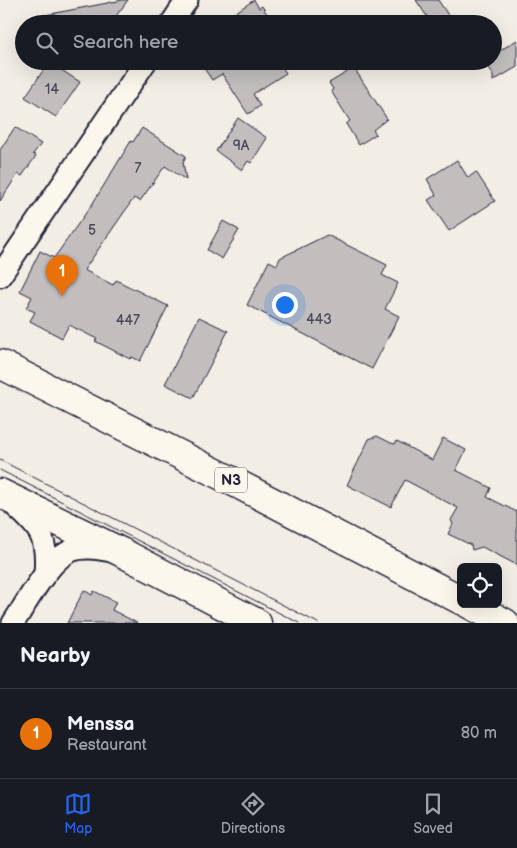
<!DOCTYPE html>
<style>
:root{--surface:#171b24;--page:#20242c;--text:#f1f3f6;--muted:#9ea1a6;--line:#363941;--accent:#2563eb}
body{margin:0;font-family:"Balsamiq Sans",sans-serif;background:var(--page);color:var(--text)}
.controls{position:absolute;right:15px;bottom:15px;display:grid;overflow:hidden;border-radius:8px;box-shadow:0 5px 20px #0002}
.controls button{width:45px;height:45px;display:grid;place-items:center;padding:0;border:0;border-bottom:1px solid var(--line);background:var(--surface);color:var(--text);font:25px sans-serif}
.you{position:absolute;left:284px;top:304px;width:18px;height:18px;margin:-12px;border:4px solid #fff;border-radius:50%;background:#1a73e8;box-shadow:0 0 0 8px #1a73e833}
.badge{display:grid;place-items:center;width:32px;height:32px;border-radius:50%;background:var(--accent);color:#fff;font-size:16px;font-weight:700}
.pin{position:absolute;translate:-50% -41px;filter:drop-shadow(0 1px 2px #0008)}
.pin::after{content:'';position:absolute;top:26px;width:18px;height:15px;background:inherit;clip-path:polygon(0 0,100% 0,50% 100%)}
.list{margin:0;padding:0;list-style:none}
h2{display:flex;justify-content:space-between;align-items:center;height:65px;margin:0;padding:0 20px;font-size:21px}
h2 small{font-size:16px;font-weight:400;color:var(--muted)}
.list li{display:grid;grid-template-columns:32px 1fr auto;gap:15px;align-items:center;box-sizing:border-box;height:90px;padding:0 20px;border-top:1px solid var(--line)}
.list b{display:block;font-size:19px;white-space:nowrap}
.list p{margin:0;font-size:16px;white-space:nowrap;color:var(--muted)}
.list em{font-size:16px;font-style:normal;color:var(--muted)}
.icon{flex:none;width:28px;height:28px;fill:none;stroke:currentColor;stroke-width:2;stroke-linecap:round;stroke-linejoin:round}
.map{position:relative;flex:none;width:517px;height:623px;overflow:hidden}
.search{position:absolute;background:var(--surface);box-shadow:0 5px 20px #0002;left:15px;right:15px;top:15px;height:55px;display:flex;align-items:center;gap:12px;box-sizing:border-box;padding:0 18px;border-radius:28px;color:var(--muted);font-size:19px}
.sheet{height:155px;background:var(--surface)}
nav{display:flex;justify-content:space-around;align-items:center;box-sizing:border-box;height:70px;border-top:1px solid var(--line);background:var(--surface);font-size:14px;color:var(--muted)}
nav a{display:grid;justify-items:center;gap:2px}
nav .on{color:var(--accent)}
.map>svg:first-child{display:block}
.building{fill:#c2bebe;stroke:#22223b}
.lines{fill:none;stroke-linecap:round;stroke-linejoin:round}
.street-casing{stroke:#22223b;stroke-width:25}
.primary-casing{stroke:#22223b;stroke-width:31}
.street{stroke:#fbf7ec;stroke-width:21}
.primary{stroke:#fbf7ec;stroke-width:28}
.tram{stroke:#22223b;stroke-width:1}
.labels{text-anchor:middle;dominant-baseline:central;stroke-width:4.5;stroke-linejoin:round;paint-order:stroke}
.number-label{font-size:14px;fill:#4a495c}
.shield{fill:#fbf7ec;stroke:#636270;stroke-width:1}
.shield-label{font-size:15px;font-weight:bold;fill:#22223b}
</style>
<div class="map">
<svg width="517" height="623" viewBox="0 0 517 623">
<rect width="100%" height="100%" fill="#f2eee5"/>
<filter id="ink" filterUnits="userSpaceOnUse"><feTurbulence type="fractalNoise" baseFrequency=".02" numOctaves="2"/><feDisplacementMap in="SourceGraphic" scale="10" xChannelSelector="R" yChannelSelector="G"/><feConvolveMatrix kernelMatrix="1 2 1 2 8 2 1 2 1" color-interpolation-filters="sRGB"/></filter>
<g filter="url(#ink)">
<g class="building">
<path d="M123 0H128L110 24H41L40 16Z"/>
<path d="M254 0 259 8 262 6 273 24H218Z"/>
<path d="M416 0H438L454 24H432Z"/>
<path d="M517 40V67L493 81V74L485 61H493V55Z"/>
<path d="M199 61H278L286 73 253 94 260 106 248 114 222 74 212 80Z"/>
<path d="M49 62 80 82 56 117 25 97Z"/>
<path d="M354 68 387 119 373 130 376 134 359 145 346 124 350 121 331 91 333 89 329 83Z"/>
<path d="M238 118 267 138 251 163 248 161 242 170 216 151Z"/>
<path d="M15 127 41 144 33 154 36 156 22 176 18 174 0 201V150Z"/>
<path d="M142 128 186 156 183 162 186 180 165 166 140 201 134 198 84 270 113 285 116 280 168 306 140 361 132 357 130 359 95 341 97 339 69 325 62 338 30 321 35 312 26 308 32 297 20 291 40 251 54 258 93 203 131 141 133 142Z"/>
<path d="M457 160 468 178 476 172 495 201 449 231 428 200 436 195 427 179Z"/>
<path d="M223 221 239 230 222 259 207 250Z"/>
<path d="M327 235 387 265 382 275 398 283 385 309 399 316 372 369 247 305 269 261 277 265 280 258Z"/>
<path d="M199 317 228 331 193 398 165 384Z"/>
<path d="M377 436 391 443 395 444 397 441 432 460 443 438 466 450 456 470 491 488 487 497 517 512V565L482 547 472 550 471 545 448 534 453 524 451 520 458 508 405 480 391 507 347 485 369 439Z"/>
<path d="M84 590 92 595 94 591 116 602 112 610 137 623H67Z"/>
</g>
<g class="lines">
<defs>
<g id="street">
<path d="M171 24 187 0"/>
<path d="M0 276 146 61"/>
<path d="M15 506C41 529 48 538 45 574"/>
<path d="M13 623C27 603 49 558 73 550 86 546 99 549 112 551"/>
</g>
<g id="primary">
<path d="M0 364 234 482 461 600"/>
<path d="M0 493 121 552 257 623"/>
<path d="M469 604 505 623"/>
</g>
</defs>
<use href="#street" class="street-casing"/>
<use href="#primary" class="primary-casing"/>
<use href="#street" class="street"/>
<use href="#primary" class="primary"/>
<g class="tram">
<path d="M0 460 318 623"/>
<path d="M0 470 299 623"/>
</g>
</g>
</g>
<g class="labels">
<g class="number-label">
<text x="52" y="89">14</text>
<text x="241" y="145">9A</text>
<text x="138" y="168">7</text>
<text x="92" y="230">5</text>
<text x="319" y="319">443</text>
<text x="128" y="320">447</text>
</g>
<rect class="shield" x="215" y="467.5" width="32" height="25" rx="4"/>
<g class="shield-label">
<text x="231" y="480">N3</text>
</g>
</g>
</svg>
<div class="controls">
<button><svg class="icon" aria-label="locate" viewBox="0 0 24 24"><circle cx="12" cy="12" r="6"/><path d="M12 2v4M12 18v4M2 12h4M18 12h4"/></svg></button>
</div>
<div class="you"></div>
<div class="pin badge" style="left:62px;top:296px;background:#e8710a">1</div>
<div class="search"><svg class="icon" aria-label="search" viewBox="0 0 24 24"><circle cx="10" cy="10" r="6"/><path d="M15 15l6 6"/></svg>Search here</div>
</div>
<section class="sheet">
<h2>Nearby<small></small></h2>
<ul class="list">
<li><span class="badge" style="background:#e8710a">1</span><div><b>Menssa</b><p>Restaurant</p></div><em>80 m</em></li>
</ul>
</section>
<nav>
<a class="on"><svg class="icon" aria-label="map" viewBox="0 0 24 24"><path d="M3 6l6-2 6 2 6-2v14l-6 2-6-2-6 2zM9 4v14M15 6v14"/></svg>Map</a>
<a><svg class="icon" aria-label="directions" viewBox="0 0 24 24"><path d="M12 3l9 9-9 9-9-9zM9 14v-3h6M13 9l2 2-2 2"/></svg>Directions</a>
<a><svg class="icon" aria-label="saved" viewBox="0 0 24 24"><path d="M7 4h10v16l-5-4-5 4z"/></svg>Saved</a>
</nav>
